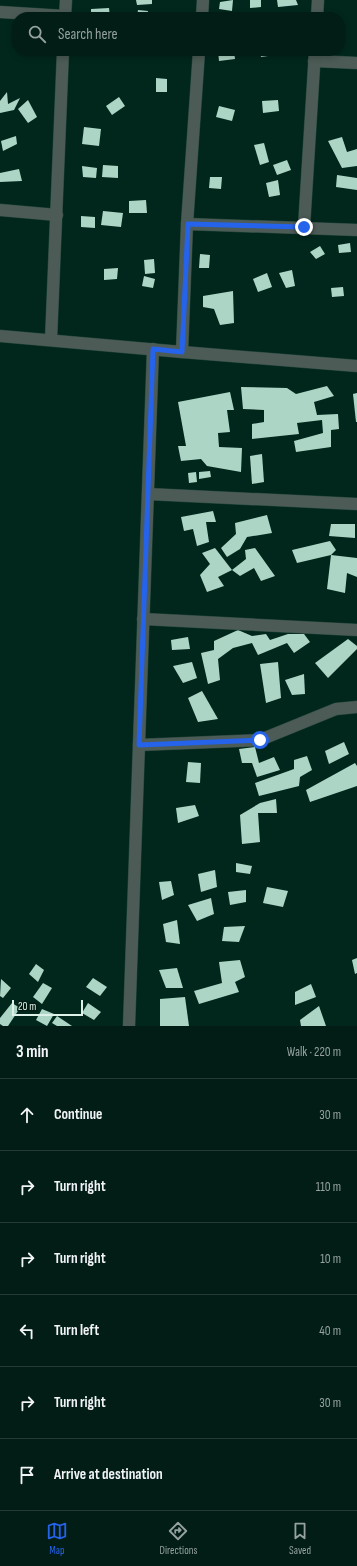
<!DOCTYPE html>
<meta charset="utf-8">
<style>
:root{--surface:#011d15;--page:#0f2a22;--text:#f1f3f6;--muted:#96a2a0;--line:#233b34;--accent:#2563eb}
body{margin:0;font-family:"Sofia Sans Condensed",sans-serif;background:var(--page);color:var(--text)}
.scale{position:absolute;left:12px;bottom:10px;width:71px;box-sizing:border-box;padding-left:4px;border:2px solid #ddf1e8;border-top:0;font-size:11px;line-height:14px;white-space:nowrap;color:#ddf1e8;-webkit-text-stroke:3px #021c14;paint-order:stroke}
.stop{position:absolute;width:12px;height:12px;margin:-9px;border:3px solid #2563eb;border-radius:50%;background:#fff}
.stop.end{background:#2563eb;border-color:#fff;box-shadow:0 1px 4px #0008}
.list{margin:0;padding:0;list-style:none}
h2{display:flex;justify-content:space-between;align-items:center;height:52px;margin:0;padding:0 16px;font-size:17px}
h2 small{font-size:13px;font-weight:400;color:var(--muted)}
.list li{display:grid;grid-template-columns:26px 1fr auto;gap:12px;align-items:center;box-sizing:border-box;height:72px;padding:0 16px;border-top:1px solid var(--line)}
.list b{display:block;font-size:15px;white-space:nowrap}
.list em{font-size:13px;font-style:normal;color:var(--muted)}
.icon{flex:none;width:22px;height:22px;fill:none;stroke:currentColor;stroke-width:2;stroke-linecap:round;stroke-linejoin:round}
.map{position:relative;flex:none;width:357px;height:1026px;overflow:hidden}
.search{position:absolute;background:var(--surface);box-shadow:0 2px 6px #0003;left:12px;right:12px;top:12px;height:44px;display:flex;align-items:center;gap:10px;box-sizing:border-box;padding:0 14px;border-radius:16px;color:var(--muted);font-size:15px}
.sheet{height:484px;background:var(--surface)}
nav{display:flex;justify-content:space-around;align-items:center;box-sizing:border-box;height:56px;border-top:1px solid var(--line);background:var(--surface);font-size:11px;color:var(--muted)}
nav a{display:grid;justify-items:center;gap:2px}
nav .on{color:var(--accent)}
.map>svg:first-child{display:block}
.building{fill:#add5c5}
.lines{fill:none;stroke-linecap:round;stroke-linejoin:round}
.minor-casing{stroke:#204339;stroke-width:13}
.minor{stroke:#4c5b55;stroke-width:12}
.route{stroke:#2563eb;stroke-width:5}
</style>
<div class="map">
<svg width="357" height="1026" viewBox="0 0 357 1026">
<rect width="100%" height="100%" fill="#01271c"/>
<g class="building">
<path d="M136 0H152V4L137 5Z"/>
<path d="M233 0 232 11 219 9 220 2Z"/>
<path d="M250 0H261V7L250 8Z"/>
<path d="M277 0H296L298 5 278 7Z"/>
<path d="M109 8 110 17H91V9Z"/>
<path d="M138 10 148 11 147 17H137Z"/>
<path d="M218 51H234L235 59 219 61Z"/>
<path d="M260 51H274L275 55 261 57Z"/>
<path d="M156 78 167 79V92H156Z"/>
<path d="M7 92 8 104 20 98 14 110 0 113V101Z"/>
<path d="M119 97 125 106 112 115 106 106Z"/>
<path d="M28 100 37 117 28 123 18 109Z"/>
<path d="M278 100 279 111 263 113 262 101Z"/>
<path d="M219 106 235 110 232 121 216 117Z"/>
<path d="M84 127 101 129 99 146 82 144Z"/>
<path d="M16 136 17 144 3 151 1 141Z"/>
<path d="M342 137 347 152 357 149V166L342 168 328 141Z"/>
<path d="M264 143 269 162 260 165 254 145Z"/>
<path d="M287 160 291 170 277 175 273 165Z"/>
<path d="M103 165 118 166V178L102 177Z"/>
<path d="M82 166 97 168 96 178 83 177Z"/>
<path d="M19 169 22 181 0 182V173Z"/>
<path d="M337 175 357 178V190L336 187Z"/>
<path d="M210 177H222L221 189 209 188Z"/>
<path d="M278 180 280 195 269 197 266 183Z"/>
<path d="M146 200 147 213H129V201Z"/>
<path d="M103 211 123 213 121 227 101 225Z"/>
<path d="M81 216 95 217V228L81 227Z"/>
<path d="M350 243 351 252 339 253 338 245Z"/>
<path d="M320 246 325 254 316 259 310 252Z"/>
<path d="M200 254 210 255 209 268H199Z"/>
<path d="M154 259 155 273 145 274 144 260Z"/>
<path d="M118 268 117 279 104 280V269Z"/>
<path d="M292 270 295 286 286 288 279 273Z"/>
<path d="M267 273 272 287 258 292 253 279Z"/>
<path d="M144 276 155 279 153 288 142 286Z"/>
<path d="M343 287 344 296 332 297 331 288Z"/>
<path d="M233 291 234 323 220 325 214 309 203 307V296Z"/>
<path d="M327 386 334 396 314 402 317 415 338 414 339 429 331 430V447L296 452 294 441 323 433 322 420 297 423 299 434 252 439V424L264 422V410L243 409 241 387 287 388 296 394Z"/>
<path d="M230 392 234 410H227L230 432 218 433 219 447 242 448 241 472 207 466 201 459 181 461 178 446H186L178 402Z"/>
<path d="M357 393V422H356L353 394Z"/>
<path d="M262 454 264 482 252 484 250 456Z"/>
<path d="M210 471 211 477 199 479V472Z"/>
<path d="M196 472 197 482 189 483 188 473Z"/>
<path d="M213 511 216 522H206L209 542 197 546 193 529 184 531 181 517Z"/>
<path d="M267 515 272 533 247 537 240 549 227 557 221 548 236 534 235 523Z"/>
<path d="M331 524H355V538L329 536Z"/>
<path d="M330 541 336 550 331 555 297 563 292 550Z"/>
<path d="M215 548 232 570 218 577 224 586 207 592 200 575 210 564 202 553Z"/>
<path d="M255 548 275 576 261 581 254 568 240 576 232 570 246 559 245 550Z"/>
<path d="M331 555 357 558V577L347 573 345 593 327 589Z"/>
<path d="M238 630 252 636 266 634 270 640 288 634H304L310 642 294 653 287 643 258 655 252 643 233 648 218 659 220 680 208 684 201 653 214 650V641Z"/>
<path d="M188 637 190 649 172 650 171 640Z"/>
<path d="M348 639 357 646V649L328 678 315 663Z"/>
<path d="M192 662 197 678 183 683 173 666Z"/>
<path d="M278 662 281 698 266 703 260 664Z"/>
<path d="M304 674 305 694 292 695 285 680Z"/>
<path d="M202 691 218 719 198 722 188 698Z"/>
<path d="M344 742 349 754 329 764 325 751Z"/>
<path d="M255 747 259 763 274 757 280 770 257 777 252 763H242L239 749Z"/>
<path d="M307 756 312 770 300 777 299 786 259 796 255 783 294 769V760Z"/>
<path d="M188 762 201 763 200 783 186 782Z"/>
<path d="M355 763 357 766V786L310 802 306 790Z"/>
<path d="M276 799 277 813H258L260 842 242 844 240 815 260 803Z"/>
<path d="M195 805 199 816 178 823 176 808Z"/>
<path d="M236 863 252 866 250 874 236 872Z"/>
<path d="M215 870 217 887 201 892 198 874Z"/>
<path d="M171 881 174 895 162 900 159 882Z"/>
<path d="M267 887 288 891 283 907 263 903Z"/>
<path d="M246 890V902L230 905 228 892Z"/>
<path d="M211 898 214 914 197 921 188 905Z"/>
<path d="M177 920 180 944 166 942 163 924Z"/>
<path d="M245 926 239 942 222 941 224 927Z"/>
<path d="M357 958V973L355 974 352 960Z"/>
<path d="M240 960 245 977 235 982 239 992 199 1004 194 991 222 983 219 962Z"/>
<path d="M36 964 44 970 38 982 29 974Z"/>
<path d="M177 968 183 988H166L159 970Z"/>
<path d="M93 978 107 987 100 996 86 987Z"/>
<path d="M1 979 11 988 3 998 0 996Z"/>
<path d="M43 983 52 988 42 1004 33 997Z"/>
<path d="M311 984 316 997 295 1005V992Z"/>
<path d="M185 997 189 1026H160V999Z"/>
<path d="M12 1003 20 1008 8 1026H3L0 1024V1018Z"/>
<path d="M88 1003 101 1012 94 1020 82 1013Z"/>
<path d="M319 1006 326 1026H301L300 1020Z"/>
<path d="M42 1009 54 1014 47 1026 36 1020Z"/>
<path d="M57 1016 72 1026H57L52 1023Z"/>
</g>
<g class="lines">
<defs>
<g id="minor">
<path d="M0 12 65 16"/>
<path d="M65 17 66 0"/>
<path d="M202 17 203 0"/>
<path d="M317 17 318 0"/>
<path d="M314 61 357 63"/>
<path d="M0 210 57 215"/>
<path d="M187 224 357 230"/>
<path d="M304 227 315 51"/>
<path d="M0 336 182 352 357 366"/>
<path d="M51 340 63 51"/>
<path d="M182 352 187 224 199 51"/>
<path d="M148 494 357 504"/>
<path d="M143 619 357 630"/>
<path d="M139 745 260 740 336 709 357 707"/>
<path d="M129 1026 153 349"/>
</g>
</defs>
<use href="#minor" class="minor-casing"/>
<use href="#minor" class="minor"/>
</g>
<g class="lines">
<path class="route" d="M260 740 139 745 153 349 182 352 188 224 304 227"/>
</g>
</svg>
<div class="scale">20 m</div>
<div class="stop" style="left:260px;top:740px"></div>
<div class="stop end" style="left:304px;top:227px"></div>
<div class="search"><svg class="icon" aria-label="search" viewBox="0 0 24 24"><circle cx="10" cy="10" r="6"/><path d="M15 15l6 6"/></svg>Search here</div>
</div>
<section class="sheet">
<h2>3 min<small>Walk · 220 m</small></h2>
<ul class="list">
<li><svg class="icon" aria-label="ahead" viewBox="0 0 24 24"><path d="M12 20V5M6 11l6-6 6 6"/></svg><div><b>Continue</b></div><em>30 m</em></li>
<li><svg class="icon" aria-label="right" viewBox="0 0 24 24"><path d="M7 20v-9h11M14 6l5 5-5 5"/></svg><div><b>Turn right</b></div><em>110 m</em></li>
<li><svg class="icon" aria-label="right" viewBox="0 0 24 24"><path d="M7 20v-9h11M14 6l5 5-5 5"/></svg><div><b>Turn right</b></div><em>10 m</em></li>
<li><svg class="icon" aria-label="left" viewBox="0 0 24 24"><path d="M17 20v-9H6M10 6l-5 5 5 5"/></svg><div><b>Turn left</b></div><em>40 m</em></li>
<li><svg class="icon" aria-label="right" viewBox="0 0 24 24"><path d="M7 20v-9h11M14 6l5 5-5 5"/></svg><div><b>Turn right</b></div><em>30 m</em></li>
<li><svg class="icon" aria-label="arrive" viewBox="0 0 24 24"><path d="M6 21V4h12l-3 4 3 4H6"/></svg><div><b>Arrive at destination</b></div></li>
</ul>
</section>
<nav>
<a class="on"><svg class="icon" aria-label="map" viewBox="0 0 24 24"><path d="M3 6l6-2 6 2 6-2v14l-6 2-6-2-6 2zM9 4v14M15 6v14"/></svg>Map</a>
<a><svg class="icon" aria-label="directions" viewBox="0 0 24 24"><path d="M12 3l9 9-9 9-9-9zM9 14v-3h6M13 9l2 2-2 2"/></svg>Directions</a>
<a><svg class="icon" aria-label="saved" viewBox="0 0 24 24"><path d="M7 4h10v16l-5-4-5 4z"/></svg>Saved</a>
</nav>
